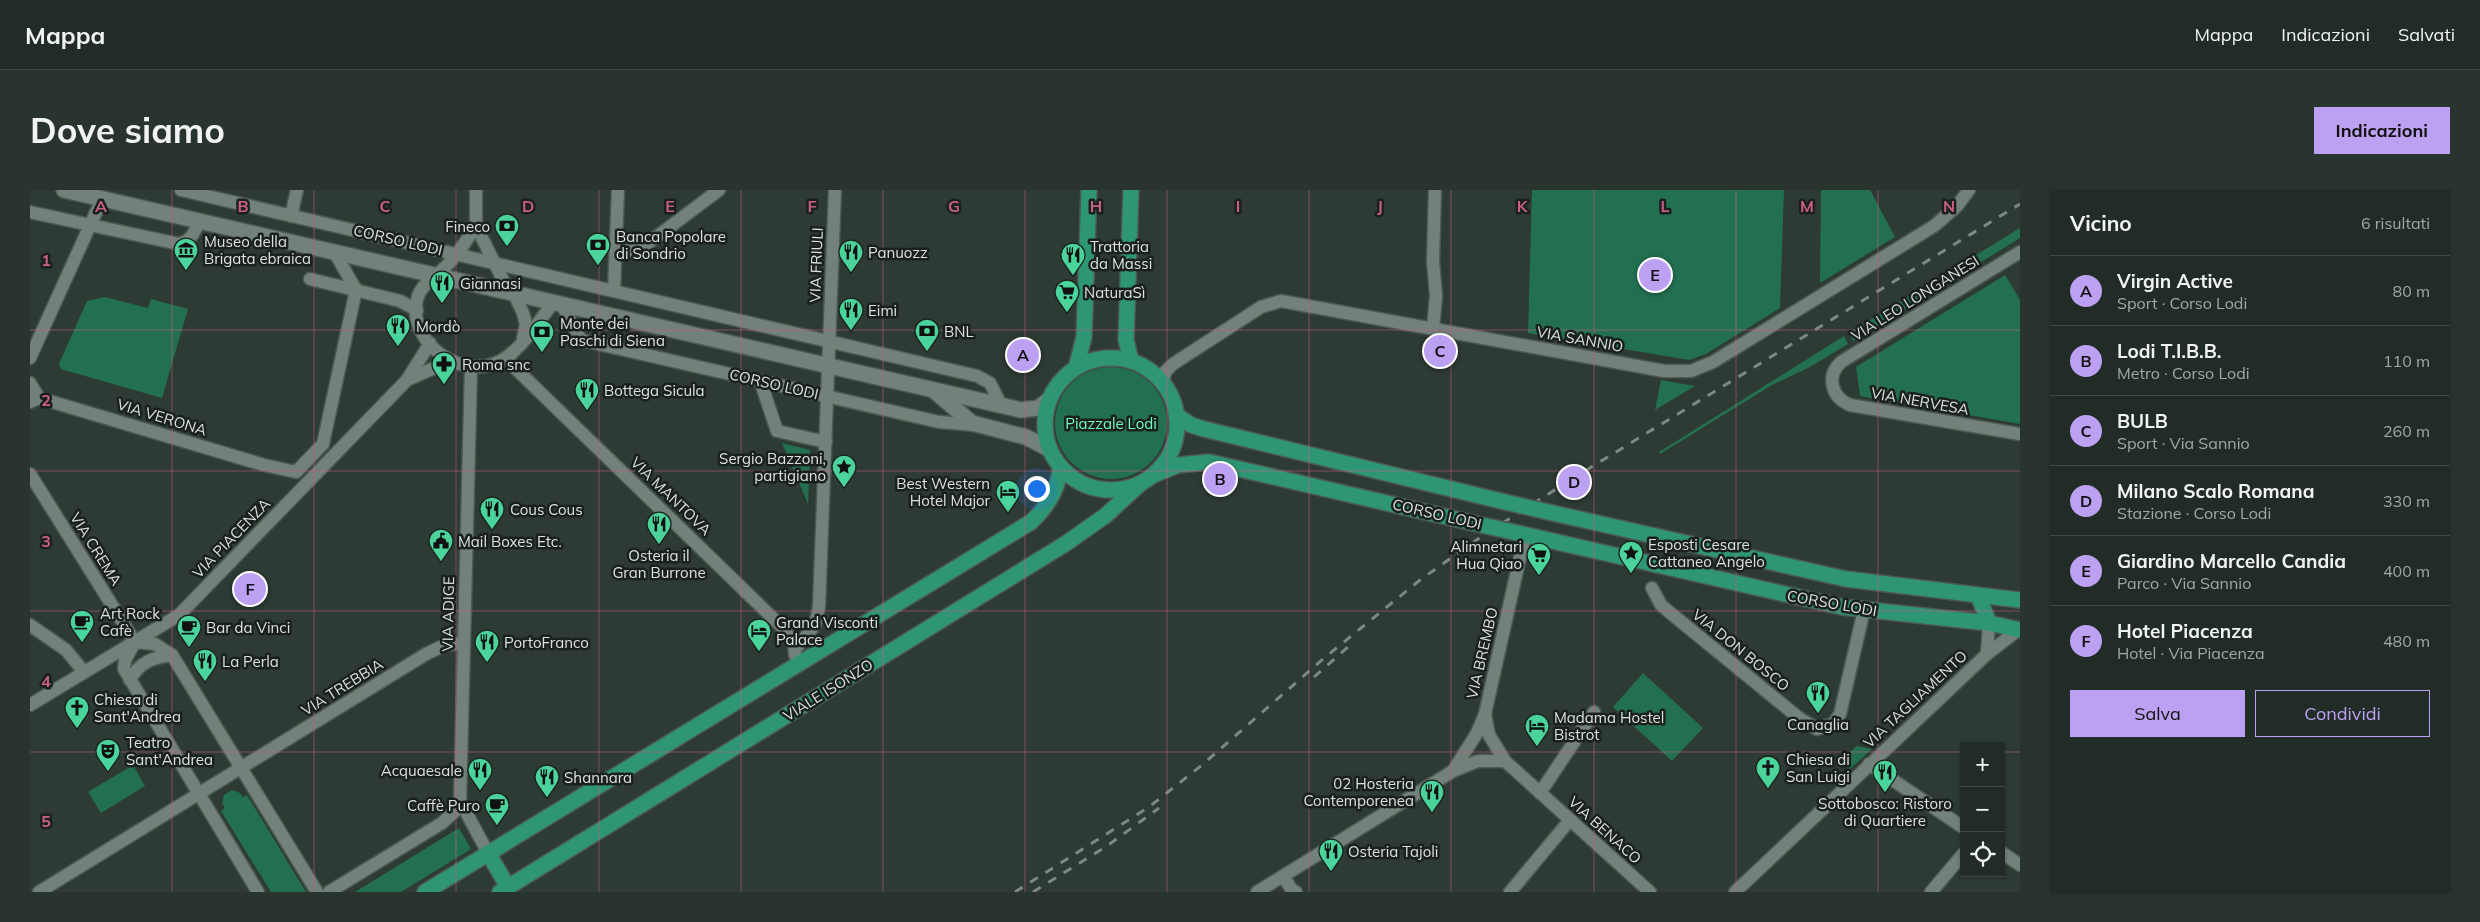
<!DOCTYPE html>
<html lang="it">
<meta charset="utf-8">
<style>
:root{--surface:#222c27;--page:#2a342f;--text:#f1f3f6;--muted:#a2a7a7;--line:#3f4844;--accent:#bca0f2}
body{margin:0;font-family:Mulish,sans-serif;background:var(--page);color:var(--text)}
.controls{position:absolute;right:15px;bottom:15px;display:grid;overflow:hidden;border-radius:0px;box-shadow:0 1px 4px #0004}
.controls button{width:45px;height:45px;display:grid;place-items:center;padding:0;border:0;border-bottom:1px solid var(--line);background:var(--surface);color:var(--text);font:25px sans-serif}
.you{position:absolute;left:1006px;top:298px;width:18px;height:18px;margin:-12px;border:4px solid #fff;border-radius:50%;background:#1a73e8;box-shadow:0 0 0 8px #1a73e833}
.badge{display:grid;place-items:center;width:32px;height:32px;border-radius:50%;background:var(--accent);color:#111;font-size:16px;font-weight:700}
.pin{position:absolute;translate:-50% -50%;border:2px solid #fff;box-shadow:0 1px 5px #0006}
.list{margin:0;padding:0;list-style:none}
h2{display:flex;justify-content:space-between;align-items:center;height:65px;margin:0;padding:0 20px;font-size:21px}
h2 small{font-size:16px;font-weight:400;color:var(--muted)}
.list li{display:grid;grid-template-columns:32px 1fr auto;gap:15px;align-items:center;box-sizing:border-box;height:70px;padding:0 20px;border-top:1px solid var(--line)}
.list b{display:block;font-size:19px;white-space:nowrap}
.list p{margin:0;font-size:16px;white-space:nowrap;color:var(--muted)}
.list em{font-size:16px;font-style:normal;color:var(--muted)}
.actions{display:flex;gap:10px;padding:15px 20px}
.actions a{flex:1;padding:11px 0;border:1px solid var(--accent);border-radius:0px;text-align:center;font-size:18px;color:var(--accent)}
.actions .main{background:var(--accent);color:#111}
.icon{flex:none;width:28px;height:28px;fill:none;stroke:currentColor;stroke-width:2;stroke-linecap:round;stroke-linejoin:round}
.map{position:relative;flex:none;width:1990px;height:702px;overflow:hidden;border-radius:0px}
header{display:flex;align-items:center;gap:30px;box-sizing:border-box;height:70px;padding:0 25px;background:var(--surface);border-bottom:1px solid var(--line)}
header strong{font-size:24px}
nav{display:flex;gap:28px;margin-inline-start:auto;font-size:18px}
.intro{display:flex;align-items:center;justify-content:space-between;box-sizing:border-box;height:120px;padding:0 30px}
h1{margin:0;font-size:35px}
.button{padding:12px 22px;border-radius:0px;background:var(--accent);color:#111;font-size:18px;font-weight:700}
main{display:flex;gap:30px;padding:0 30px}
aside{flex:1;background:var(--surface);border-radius:0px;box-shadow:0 1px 4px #0004}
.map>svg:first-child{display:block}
.green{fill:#237051}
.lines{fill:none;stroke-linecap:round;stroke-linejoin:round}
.minor-casing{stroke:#4c5851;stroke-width:15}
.secondary-casing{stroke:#4c5851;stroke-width:18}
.primary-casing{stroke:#4c5851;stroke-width:18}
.minor{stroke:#728179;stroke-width:12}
.secondary{stroke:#728179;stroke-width:15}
.primary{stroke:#2e9675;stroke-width:15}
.rail{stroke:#7d8882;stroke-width:3;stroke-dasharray:9 9;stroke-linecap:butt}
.primary-bridge-casing{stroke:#4c5851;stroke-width:18;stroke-linecap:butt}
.primary-bridge{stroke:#2e9675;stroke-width:15}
.grid{fill:none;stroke:#ca5f88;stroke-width:1;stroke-opacity:0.55}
.labels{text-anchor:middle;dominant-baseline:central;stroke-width:5;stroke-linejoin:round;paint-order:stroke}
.poi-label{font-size:15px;fill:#dae2dd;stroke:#1a201d;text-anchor:start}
.street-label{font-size:15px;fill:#dae2dd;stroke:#1a201d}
.park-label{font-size:15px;fill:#71fdc0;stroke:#1a201d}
.grid-label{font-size:16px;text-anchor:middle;font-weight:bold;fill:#ca5f88;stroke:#1a201d;stroke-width:5;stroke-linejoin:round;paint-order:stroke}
</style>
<header>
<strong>Mappa</strong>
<nav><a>Mappa</a><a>Indicazioni</a><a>Salvati</a></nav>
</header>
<div class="intro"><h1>Dove siamo</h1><a class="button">Indicazioni</a></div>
<main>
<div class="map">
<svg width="1990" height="702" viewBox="0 0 1990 702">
<rect width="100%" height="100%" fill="#2d3b34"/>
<g class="green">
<path d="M1502 0H1754L1750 118 1676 164 1659 170 1498 143Z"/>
<path d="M1791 0H1840L1865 47 1790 93Z"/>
<path d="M1990 38V48L1823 151 1819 143Z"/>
<path d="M1975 85 1990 110V234L1830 206 1826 177Z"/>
<path d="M75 107 118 118 121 109 158 119 132 208 31 179 29 174 57 111Z"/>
<path d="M1814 146 1818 154 1780 177 1742 195 1630 264 1629 262Z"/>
<circle cx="1081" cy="233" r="56"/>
<path d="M1631 190 1665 196 1625 220Z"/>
<path d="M752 253 780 260 778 314Z"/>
<path d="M1613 483 1673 538 1642 571 1583 517Z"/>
<path d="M1827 556 1842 559 1819 580 1810 571Z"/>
<path d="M103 575 115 596 71 623 58 602Z"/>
<path d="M202 600 210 603 213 607 217 605 276 702H241L191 621 195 618 192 613 194 605Z"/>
<path d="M429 638 441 659 371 702H325Z"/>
</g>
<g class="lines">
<defs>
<g id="minor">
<path d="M151 0 947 186 960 193 971 215"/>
<path d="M446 0V36L474 92 485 106 493 123 496 134 493 148"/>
<path d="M0 22 149 54C161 51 165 42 169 31"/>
<path d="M261 26 267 0"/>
<path d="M446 36C437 49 430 62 419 73 410 84 393 92 388 106 374 146 425 190 466 173 490 163 507 133 523 113"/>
<path d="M587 60 601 61 617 54 689 0"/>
<path d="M1990 62 1811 172C1796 186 1801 207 1820 215L1990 244"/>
<path d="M305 63 326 100"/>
<path d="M280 89 370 111 387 120"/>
<path d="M584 101 588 0"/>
<path d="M532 115 551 150 909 232 946 235"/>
<path d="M1403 139 1406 106 1403 71 1405 0"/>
<path d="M477 167 485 178 750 435 764 453 765 465"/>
<path d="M0 168 72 9"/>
<path d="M377 190 420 171"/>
<path d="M734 192 733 199 747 241 796 252"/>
<path d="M0 193 9 208"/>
<path d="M1133 193 1135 182 1143 174 1231 117 1251 111 1634 181H1661L1683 172 1904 36 1927 16 1939 0"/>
<path d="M0 212 9 208 234 275 266 282 293 254 326 100"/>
<path d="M0 284 105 452"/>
<path d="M1622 398 1631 415 1638 421 1769 528 1787 539 1803 534 1810 524 1834 420"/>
<path d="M0 435 36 460 54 482"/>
<path d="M105 452 125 454 142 465 287 702"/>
<path d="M105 452 95 470 94 479 228 702"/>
<path d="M766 458 785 435 789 417 805 0"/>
<path d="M1957 464 1959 433"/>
<path d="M100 490C109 472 124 467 142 465"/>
<path d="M0 515 149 425 377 190 400 153"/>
<path d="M1455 524 1459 545 1475 571 1620 702"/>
<path d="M1839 574 1934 638"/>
<path d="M1423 581 1447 543 1455 524 1495 345"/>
<path d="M1510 603 1564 522"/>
<path d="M430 611 458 663"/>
<path d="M1971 662 1990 675"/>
<path d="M1253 686 1262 700 1266 702"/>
<path d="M9 702 396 464 415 455 434 453"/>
<path d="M299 702 412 633 425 621 430 611 441 178"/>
<path d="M1227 702 1423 581 1448 571H1475"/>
<path d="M1480 702 1540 630"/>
<path d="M1705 702 1957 464 1988 440"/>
<path d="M1901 702 1934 663"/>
</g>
<g id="secondary">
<path d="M34 0 991 220 1008 218 1020 209"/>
<path d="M903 200 942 233 996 247 1019 259"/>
</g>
<g id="primary">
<circle cx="1081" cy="234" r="66"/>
<path d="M1101 171 1096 150 1101 0"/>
<path d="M1046 178 1054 147 1059 0"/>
<path d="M1146 225 1161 235 1174 239 1475 312"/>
<path d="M1126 284 1148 275 1179 272 1443 333"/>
<path d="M1527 324 1816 389 1990 410"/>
<path d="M1492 344 1812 417 1959 433 1990 440"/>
<path d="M1948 405 1959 433"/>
<path d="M458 663 478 697"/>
<path d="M395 702 1001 332C1017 317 1029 299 1030 277"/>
<path d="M470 702 1035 354 1075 326 1111 293"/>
</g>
</defs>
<use href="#minor" class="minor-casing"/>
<use href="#secondary" class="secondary-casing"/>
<use href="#primary" class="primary-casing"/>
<use href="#minor" class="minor"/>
<use href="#secondary" class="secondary"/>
<use href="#primary" class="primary"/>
<g class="rail">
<path d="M1555 281 1990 14"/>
<path d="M1284 487 1318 457"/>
<path d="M985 702 1119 617 1172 575 1293 469 1390 390 1452 346 1531 296"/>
<path d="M1003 702 1077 656 1129 618"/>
</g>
<defs>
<g id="primary-bridge">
<path d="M1475 312 1527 324"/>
<path d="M1443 333 1492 344"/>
</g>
</defs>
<use href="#primary-bridge" class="primary-bridge-casing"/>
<use href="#primary-bridge" class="primary-bridge"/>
</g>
<path class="grid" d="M142 0V702M284 0V702M426 0V702M569 0V702M711 0V702M853 0V702M995 0V702M1137 0V702M1279 0V702M1421 0V702M1564 0V702M1706 0V702M1848 0V702M0 140H1990M0 281H1990M0 421H1990M0 562H1934M1971 562H1990"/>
<defs>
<symbol id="bank-pin" viewBox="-11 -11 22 30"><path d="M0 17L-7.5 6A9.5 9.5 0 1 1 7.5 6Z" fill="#4ad49c" stroke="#1a201d"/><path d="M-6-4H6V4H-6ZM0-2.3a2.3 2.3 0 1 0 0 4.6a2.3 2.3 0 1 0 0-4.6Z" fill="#111"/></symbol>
<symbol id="museum-pin" viewBox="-11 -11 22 30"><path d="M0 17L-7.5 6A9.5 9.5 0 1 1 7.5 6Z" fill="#4ad49c" stroke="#1a201d"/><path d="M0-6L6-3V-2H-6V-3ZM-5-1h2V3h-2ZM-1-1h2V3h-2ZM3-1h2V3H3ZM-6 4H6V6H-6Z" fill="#111"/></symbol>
<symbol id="restaurant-pin" viewBox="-11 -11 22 30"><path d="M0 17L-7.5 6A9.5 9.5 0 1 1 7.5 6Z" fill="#4ad49c" stroke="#1a201d"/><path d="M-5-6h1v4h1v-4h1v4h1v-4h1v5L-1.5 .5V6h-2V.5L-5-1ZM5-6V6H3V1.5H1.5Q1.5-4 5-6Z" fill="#111"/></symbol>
<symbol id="supermarket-pin" viewBox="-11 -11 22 30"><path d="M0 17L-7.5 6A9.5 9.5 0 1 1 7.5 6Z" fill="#4ad49c" stroke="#1a201d"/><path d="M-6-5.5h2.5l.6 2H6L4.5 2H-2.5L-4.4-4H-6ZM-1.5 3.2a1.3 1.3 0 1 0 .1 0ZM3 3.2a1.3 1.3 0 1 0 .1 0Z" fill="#111"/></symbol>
<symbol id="pharmacy-pin" viewBox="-11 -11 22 30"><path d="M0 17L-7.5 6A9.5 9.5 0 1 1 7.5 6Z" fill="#4ad49c" stroke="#1a201d"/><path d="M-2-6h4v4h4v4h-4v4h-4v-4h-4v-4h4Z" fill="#111"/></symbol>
<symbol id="sight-pin" viewBox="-11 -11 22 30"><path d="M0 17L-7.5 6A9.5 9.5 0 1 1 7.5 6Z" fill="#4ad49c" stroke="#1a201d"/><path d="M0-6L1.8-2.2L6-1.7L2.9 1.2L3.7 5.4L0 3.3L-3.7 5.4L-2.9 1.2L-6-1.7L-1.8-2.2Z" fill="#111"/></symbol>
<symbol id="hotel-pin" viewBox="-11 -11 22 30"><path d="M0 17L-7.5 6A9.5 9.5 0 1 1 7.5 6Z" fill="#4ad49c" stroke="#1a201d"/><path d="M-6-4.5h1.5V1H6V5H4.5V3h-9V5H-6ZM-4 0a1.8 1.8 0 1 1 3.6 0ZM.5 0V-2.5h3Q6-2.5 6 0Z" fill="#111"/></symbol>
<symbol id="civic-pin" viewBox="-11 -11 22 30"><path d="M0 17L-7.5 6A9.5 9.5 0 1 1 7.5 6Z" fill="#4ad49c" stroke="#1a201d"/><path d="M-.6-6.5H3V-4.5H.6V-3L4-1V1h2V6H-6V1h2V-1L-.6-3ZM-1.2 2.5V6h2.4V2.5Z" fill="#111"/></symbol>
<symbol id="cafe-pin" viewBox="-11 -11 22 30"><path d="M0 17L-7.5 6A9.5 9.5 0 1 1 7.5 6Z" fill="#4ad49c" stroke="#1a201d"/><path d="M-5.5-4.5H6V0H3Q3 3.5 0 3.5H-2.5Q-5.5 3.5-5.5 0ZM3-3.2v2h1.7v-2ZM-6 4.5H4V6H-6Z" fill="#111"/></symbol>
<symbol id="church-pin" viewBox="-11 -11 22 30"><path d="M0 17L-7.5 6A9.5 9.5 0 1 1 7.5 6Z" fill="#4ad49c" stroke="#1a201d"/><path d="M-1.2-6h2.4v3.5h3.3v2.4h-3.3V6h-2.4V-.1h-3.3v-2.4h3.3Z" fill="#111"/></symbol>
<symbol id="theatre-pin" viewBox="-11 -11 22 30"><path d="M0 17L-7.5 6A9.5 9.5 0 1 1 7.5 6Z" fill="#4ad49c" stroke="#1a201d"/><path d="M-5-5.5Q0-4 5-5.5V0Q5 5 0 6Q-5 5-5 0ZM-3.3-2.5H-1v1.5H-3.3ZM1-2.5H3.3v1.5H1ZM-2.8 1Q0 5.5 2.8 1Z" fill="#111"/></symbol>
</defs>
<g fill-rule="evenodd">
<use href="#bank-pin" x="463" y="22" width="28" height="38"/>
<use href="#bank-pin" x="554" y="41" width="28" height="38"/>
<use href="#museum-pin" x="142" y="46" width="28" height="38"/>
<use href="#restaurant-pin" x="807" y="48" width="28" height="38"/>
<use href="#restaurant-pin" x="1029" y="51" width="28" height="38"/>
<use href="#restaurant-pin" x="398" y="79" width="28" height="38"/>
<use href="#supermarket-pin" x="1023" y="88" width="28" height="38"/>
<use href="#restaurant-pin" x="807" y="106" width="28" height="38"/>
<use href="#restaurant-pin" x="354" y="122" width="28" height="38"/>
<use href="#bank-pin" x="883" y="127" width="28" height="38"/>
<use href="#bank-pin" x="498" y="128" width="28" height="38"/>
<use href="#pharmacy-pin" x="400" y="160" width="28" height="38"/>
<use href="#restaurant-pin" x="543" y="186" width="28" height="38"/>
<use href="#sight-pin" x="800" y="263" width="28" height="38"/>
<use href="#hotel-pin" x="964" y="288" width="28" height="38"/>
<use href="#restaurant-pin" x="448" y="305" width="28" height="38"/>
<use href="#restaurant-pin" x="615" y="320" width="28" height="38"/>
<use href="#civic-pin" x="397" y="337" width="28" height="38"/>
<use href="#sight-pin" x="1587" y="349" width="28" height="38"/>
<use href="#supermarket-pin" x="1495" y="351" width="28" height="38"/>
<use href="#cafe-pin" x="38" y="418" width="28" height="38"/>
<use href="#cafe-pin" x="145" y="423" width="28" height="38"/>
<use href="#hotel-pin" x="715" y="427" width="28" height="38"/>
<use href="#restaurant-pin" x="443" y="438" width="28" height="38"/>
<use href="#restaurant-pin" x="161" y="457" width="28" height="38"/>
<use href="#restaurant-pin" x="1774" y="489" width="28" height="38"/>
<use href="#church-pin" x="33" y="504" width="28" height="38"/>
<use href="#hotel-pin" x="1493" y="522" width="28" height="38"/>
<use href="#theatre-pin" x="64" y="547" width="28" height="38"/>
<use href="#church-pin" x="1724" y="564" width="28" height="38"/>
<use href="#restaurant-pin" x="436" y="566" width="28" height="38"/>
<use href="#restaurant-pin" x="1841" y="568" width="28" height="38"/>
<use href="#restaurant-pin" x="503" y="573" width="28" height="38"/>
<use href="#restaurant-pin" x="1388" y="588" width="28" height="38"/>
<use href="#cafe-pin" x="453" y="601" width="28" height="38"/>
<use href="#restaurant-pin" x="1287" y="647" width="28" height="38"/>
</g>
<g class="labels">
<g class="poi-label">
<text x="460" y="36" text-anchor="end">Fineco</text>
<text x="586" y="46">Banca Popolare<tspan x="586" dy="17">di Sondrio</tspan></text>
<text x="174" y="51">Museo della<tspan x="174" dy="17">Brigata ebraica</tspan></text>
<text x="1060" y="56">Trattoria<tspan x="1060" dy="17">da Massi</tspan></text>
<text x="838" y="62">Panuozz</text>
<text x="430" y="93">Giannasi</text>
<text x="1054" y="102">NaturaSì</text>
<text x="838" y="120">Eimi</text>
<text x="530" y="133">Monte dei<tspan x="530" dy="17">Paschi di Siena</tspan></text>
<text x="386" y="136">Mordò</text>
<text x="914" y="141">BNL</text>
<text x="432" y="174">Roma snc</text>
<text x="574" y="200">Bottega Sicula</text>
<text x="796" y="268" text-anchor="end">Sergio Bazzoni,<tspan x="796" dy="17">partigiano</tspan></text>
<text x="960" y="293" text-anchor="end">Best Western<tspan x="960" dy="17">Hotel Major</tspan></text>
<text x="480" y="319">Cous Cous</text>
<text x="428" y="351">Mail Boxes Etc.</text>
<text x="1618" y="354">Esposti Cesare<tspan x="1618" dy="17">Cattaneo Angelo</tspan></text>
<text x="1492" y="356" text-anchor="end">Alimnetari<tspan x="1492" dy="17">Hua Qiao</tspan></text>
<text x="629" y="365" text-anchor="middle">Osteria il<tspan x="629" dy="17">Gran Burrone</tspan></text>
<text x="70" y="423">Art Rock<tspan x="70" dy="17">Cafè</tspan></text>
<text x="746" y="432">Grand Visconti<tspan x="746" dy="17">Palace</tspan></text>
<text x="176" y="437">Bar da Vinci</text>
<text x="474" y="452">PortoFranco</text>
<text x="192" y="471">La Perla</text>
<text x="64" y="509">Chiesa di<tspan x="64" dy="17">Sant'Andrea</tspan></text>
<text x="1524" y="527">Madama Hostel<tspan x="1524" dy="17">Bistrot</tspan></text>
<text x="1788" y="534" text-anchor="middle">Canaglia</text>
<text x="96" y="552">Teatro<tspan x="96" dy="17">Sant'Andrea</tspan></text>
<text x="1756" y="569">Chiesa di<tspan x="1756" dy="17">San Luigi</tspan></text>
<text x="432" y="580" text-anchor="end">Acquaesale</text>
<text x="534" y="587">Shannara</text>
<text x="1384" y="593" text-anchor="end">02 Hosteria<tspan x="1384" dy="17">Contemporenea</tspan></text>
<text x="1855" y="613" text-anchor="middle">Sottobosco: Ristoro<tspan x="1855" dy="17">di Quartiere</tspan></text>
<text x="450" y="615" text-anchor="end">Caffè Puro</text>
<text x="1318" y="661">Osteria Tajoli</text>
</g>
<g class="street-label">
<text transform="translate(368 50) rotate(13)">CORSO LODI</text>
<text transform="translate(786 75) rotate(-88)">VIA FRIULI</text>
<text transform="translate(1885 108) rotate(-32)">VIA LEO LONGANESI</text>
<text transform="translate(1550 149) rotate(10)">VIA SANNIO</text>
<text transform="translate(744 194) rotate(13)">CORSO LODI</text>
<text transform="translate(1890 211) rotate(10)">VIA NERVESA</text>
<text transform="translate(132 227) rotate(17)">VIA VERONA</text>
<text transform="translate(641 306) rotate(44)">VIA MANTOVA</text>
<text transform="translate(1407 324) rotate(13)">CORSO LODI</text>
<text transform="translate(201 348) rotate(-46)">VIA PIACENZA</text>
<text transform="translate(66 359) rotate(58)">VIA CREMA</text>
<text transform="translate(1802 413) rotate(10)">CORSO LODI</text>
<text transform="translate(418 424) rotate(-89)">VIA ADIGE</text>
<text transform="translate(1711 460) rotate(39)">VIA DON BOSCO</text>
<text transform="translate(1452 463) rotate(-77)">VIA BREMBO</text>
<text transform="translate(312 497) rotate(-32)">VIA TREBBIA</text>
<text transform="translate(798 500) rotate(-32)">VIALE ISONZO</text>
<text transform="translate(1885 509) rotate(-43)">VIA TAGLIAMENTO</text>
<text transform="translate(1575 640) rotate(42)">VIA BENACO</text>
</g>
<g class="park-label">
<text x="1081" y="233">Piazzale Lodi</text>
</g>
</g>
<g class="grid-label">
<text x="71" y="22">A</text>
<text x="213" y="22">B</text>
<text x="355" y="22">C</text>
<text x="498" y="22">D</text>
<text x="640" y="22">E</text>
<text x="782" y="22">F</text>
<text x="924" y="22">G</text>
<text x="1066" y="22">H</text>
<text x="1208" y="22">I</text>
<text x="1350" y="22">J</text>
<text x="1492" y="22">K</text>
<text x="1635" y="22">L</text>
<text x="1777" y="22">M</text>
<text x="1919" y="22">N</text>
<text x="16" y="76">1</text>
<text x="16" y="216">2</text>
<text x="16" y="357">3</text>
<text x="16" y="497">4</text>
<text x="16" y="637">5</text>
</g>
</svg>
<div class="controls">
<button>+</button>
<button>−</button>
<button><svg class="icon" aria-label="locate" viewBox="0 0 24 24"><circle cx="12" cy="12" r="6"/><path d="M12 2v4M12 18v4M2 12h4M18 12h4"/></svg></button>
</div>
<div class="you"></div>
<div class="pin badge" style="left:993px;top:165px">A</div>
<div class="pin badge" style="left:1190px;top:289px">B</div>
<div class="pin badge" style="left:1410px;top:161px">C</div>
<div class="pin badge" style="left:1544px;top:292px">D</div>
<div class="pin badge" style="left:1625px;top:85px">E</div>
<div class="pin badge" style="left:220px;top:399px">F</div>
</div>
<aside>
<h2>Vicino<small>6 risultati</small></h2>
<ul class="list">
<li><span class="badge">A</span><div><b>Virgin Active</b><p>Sport · Corso Lodi</p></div><em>80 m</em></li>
<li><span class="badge">B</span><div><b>Lodi T.I.B.B.</b><p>Metro · Corso Lodi</p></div><em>110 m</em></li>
<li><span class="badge">C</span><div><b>BULB</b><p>Sport · Via Sannio</p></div><em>260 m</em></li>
<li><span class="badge">D</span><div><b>Milano Scalo Romana</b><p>Stazione · Corso Lodi</p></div><em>330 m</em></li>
<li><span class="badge">E</span><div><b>Giardino Marcello Candia</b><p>Parco · Via Sannio</p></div><em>400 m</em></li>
<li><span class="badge">F</span><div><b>Hotel Piacenza</b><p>Hotel · Via Piacenza</p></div><em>480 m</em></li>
</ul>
<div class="actions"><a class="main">Salva</a><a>Condividi</a></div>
</aside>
</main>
